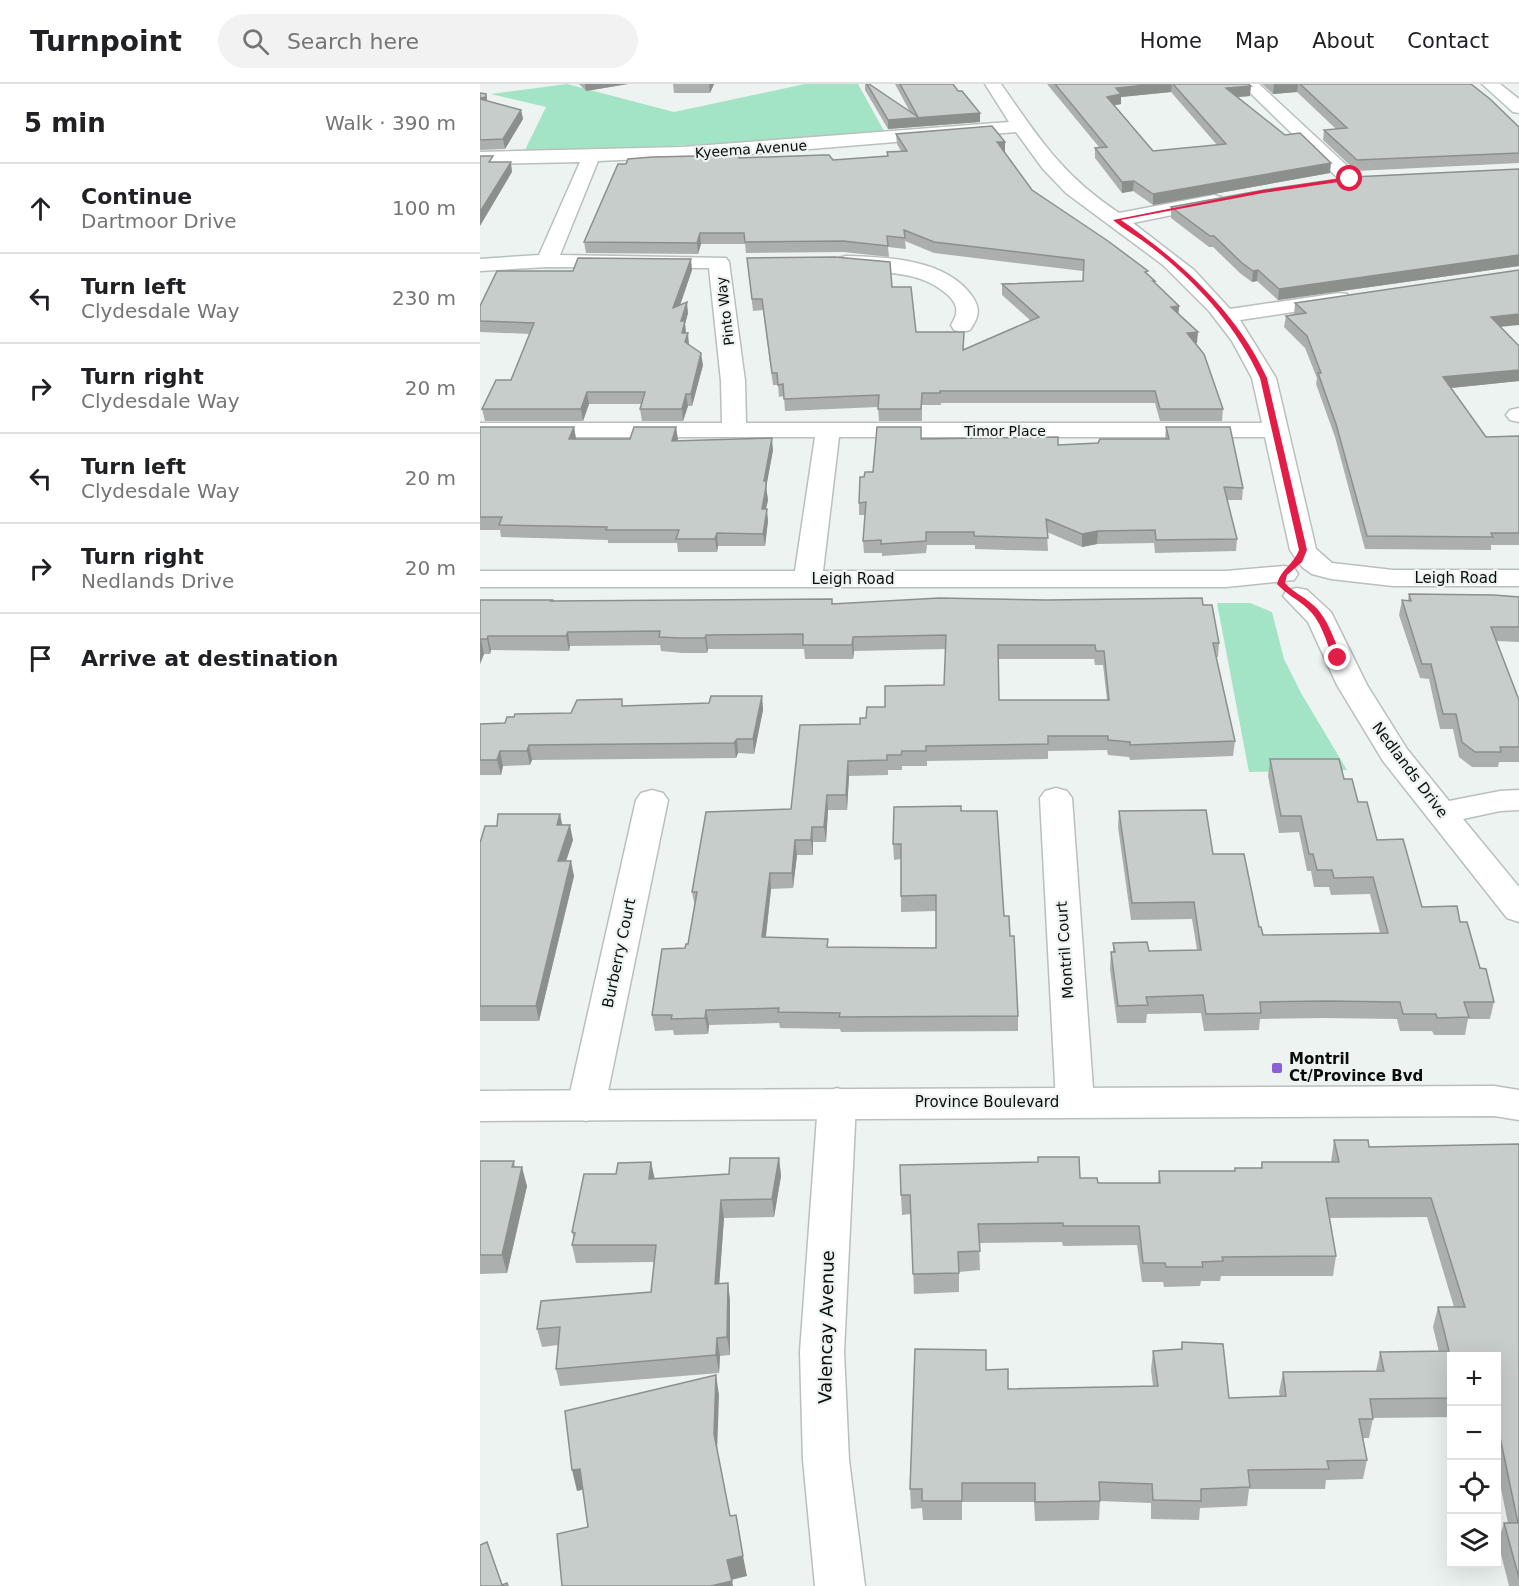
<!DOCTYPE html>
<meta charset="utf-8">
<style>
:root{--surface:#fff;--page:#f2f2f2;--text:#202124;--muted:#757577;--line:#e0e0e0}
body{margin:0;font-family:"DejaVu Sans",sans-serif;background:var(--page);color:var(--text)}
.controls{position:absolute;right:18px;bottom:18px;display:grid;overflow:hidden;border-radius:0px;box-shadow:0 6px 24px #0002}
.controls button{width:54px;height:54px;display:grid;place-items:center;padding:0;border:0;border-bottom:2px solid var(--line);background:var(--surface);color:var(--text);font:30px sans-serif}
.stop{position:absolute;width:18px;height:18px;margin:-14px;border:4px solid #e11d48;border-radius:50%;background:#fff}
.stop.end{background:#e11d48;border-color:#fff;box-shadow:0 2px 6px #0008}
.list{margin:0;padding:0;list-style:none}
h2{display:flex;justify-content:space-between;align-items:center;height:78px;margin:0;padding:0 24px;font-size:26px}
h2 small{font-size:20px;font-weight:400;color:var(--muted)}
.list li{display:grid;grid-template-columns:39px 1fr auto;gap:18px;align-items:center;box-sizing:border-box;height:90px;padding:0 24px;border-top:2px solid var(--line)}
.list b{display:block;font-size:22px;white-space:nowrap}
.list p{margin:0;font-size:20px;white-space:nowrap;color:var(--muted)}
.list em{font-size:20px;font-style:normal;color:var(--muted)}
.icon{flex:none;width:33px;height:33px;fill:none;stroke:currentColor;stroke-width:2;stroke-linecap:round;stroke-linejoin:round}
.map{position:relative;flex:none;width:1039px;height:1502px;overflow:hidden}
header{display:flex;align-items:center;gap:36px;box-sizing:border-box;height:84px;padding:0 30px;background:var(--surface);border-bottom:2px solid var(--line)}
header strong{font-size:28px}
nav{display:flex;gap:33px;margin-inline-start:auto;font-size:21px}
.search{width:420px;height:54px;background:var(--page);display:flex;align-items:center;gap:15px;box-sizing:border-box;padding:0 21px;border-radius:33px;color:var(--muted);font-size:22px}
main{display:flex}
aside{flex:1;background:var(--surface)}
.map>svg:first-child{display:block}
.green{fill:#a3e4c7}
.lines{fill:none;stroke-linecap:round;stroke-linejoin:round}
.minor-casing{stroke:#b9c0bc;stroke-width:3}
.tertiary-casing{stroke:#b9c0bc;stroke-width:3}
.minor{fill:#fff;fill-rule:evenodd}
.tertiary{fill:#fff;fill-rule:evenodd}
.wall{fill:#abb0ae;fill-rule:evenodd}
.shaded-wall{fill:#8b908d}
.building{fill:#c7cdca;stroke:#8b908d;stroke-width:1.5;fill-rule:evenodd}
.route{fill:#e11d48}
.poi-dot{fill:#8d60da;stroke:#ecf3f0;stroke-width:2}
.labels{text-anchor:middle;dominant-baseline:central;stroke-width:4.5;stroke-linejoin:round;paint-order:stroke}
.far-street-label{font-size:14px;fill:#0c0e0d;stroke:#ecf3f0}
.street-label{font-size:15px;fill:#0c0e0d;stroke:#ecf3f0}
.poi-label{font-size:15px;font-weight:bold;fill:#0c0e0d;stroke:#ecf3f0;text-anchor:start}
.near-street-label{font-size:18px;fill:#0c0e0d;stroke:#ecf3f0}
</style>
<header>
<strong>Turnpoint</strong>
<div class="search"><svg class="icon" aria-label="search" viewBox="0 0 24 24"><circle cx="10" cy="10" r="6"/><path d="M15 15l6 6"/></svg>Search here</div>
<nav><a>Home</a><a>Map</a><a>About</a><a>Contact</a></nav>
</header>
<main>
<aside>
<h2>5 min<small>Walk · 390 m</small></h2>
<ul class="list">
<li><svg class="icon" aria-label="ahead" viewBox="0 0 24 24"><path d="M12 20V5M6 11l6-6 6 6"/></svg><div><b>Continue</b><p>Dartmoor Drive</p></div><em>100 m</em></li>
<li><svg class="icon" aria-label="left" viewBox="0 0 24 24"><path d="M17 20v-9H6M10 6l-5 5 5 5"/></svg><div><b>Turn left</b><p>Clydesdale Way</p></div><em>230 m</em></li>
<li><svg class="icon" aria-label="right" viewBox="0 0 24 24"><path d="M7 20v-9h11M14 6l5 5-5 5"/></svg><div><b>Turn right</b><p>Clydesdale Way</p></div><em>20 m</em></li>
<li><svg class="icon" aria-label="left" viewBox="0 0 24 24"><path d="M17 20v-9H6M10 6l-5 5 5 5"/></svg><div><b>Turn left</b><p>Clydesdale Way</p></div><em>20 m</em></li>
<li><svg class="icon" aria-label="right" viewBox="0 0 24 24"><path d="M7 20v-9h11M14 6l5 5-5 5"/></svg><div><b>Turn right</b><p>Nedlands Drive</p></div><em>20 m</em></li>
<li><svg class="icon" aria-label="arrive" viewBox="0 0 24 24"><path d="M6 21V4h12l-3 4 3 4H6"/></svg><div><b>Arrive at destination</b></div></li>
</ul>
</aside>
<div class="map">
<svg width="1039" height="1502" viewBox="0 0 1039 1502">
<rect width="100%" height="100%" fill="#ecf3f0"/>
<g class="green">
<path d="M87 0 194 28 325 0H378L404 47C285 58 165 65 45 66L66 23 11 10Z"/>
<path d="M737 519H770L792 528 804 575 821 609 867 686 769 688Z"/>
</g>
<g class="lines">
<defs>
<g id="minor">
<path d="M505 0H521C560 56 582 91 639 129L734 111 741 113 744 117 741 121 653 139 714 186 750 225 859 209 867 210 870 215 867 220 859 221 760 236 796 294 836 465 852 479 913 486H1039V502H913L851 495 832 490 822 483 810 466 785 353H359L343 487H746L804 482 814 484 818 490 814 496 746 503H0V487H315L335 353H0V339H242L241 297 229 184 67 183 0 187V175L59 171 100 78 0 80V68L203 63 529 38ZM536 48 563 85 586 109 683 181 729 227 752 257 772 294 782 339H266L265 297 249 178 246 174 80 171 118 77 271 70Z"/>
<path d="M761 0H779L877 91 880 95 877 99H863Z"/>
<path d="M1002 0H1020L1039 15V29L1033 28Z"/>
<path d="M366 172C407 173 466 175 492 212 501 225 499 233 490 246L482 248 474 246 471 241C478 230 479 222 469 212 437 182 397 192 359 182L356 178 359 174Z"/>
<path d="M1039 324V338L1030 336 1026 331 1030 326Z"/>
<path d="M817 504 827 506 851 528 887 601 927 665 969 717 1020 707 1039 706V726L1020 727 983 735 1039 803V838L1027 834 903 677 857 601 828 538 803 512 807 506Z"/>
<path d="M576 704 587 707 592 714 614 1018 609 1028 595 1033 581 1028 576 1018 560 714 565 707Z"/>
<path d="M172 706 183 709 188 716 125 1022 120 1032 106 1037 92 1032 87 1022 156 716 161 709Z"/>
<path d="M357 1004 371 1009 376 1019 364 1268 369 1376 385 1502H335L323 1376 320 1268 338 1019 343 1009Z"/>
</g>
<path id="tertiary" d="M1014 1002 1039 1006V1036L1014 1032 0 1037V1007Z"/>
</defs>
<use href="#minor" class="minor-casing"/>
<use href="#tertiary" class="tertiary-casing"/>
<use href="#minor" class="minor"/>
<use href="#tertiary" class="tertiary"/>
</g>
<g class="wall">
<path d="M99 0H148L106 7Z"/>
<path d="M193 0H234L230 9H194Z"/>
<path d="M385 0H389L430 28 415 0H473L478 7 500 29V38L408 45 385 6Z"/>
<path d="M567 0H768L770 12 757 13 850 89 673 121 653 107 642 109 615 74V64L619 63ZM691 8 737 61 673 67 634 21 641 20V13Z"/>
<path d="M782 0H991L1039 43V79L876 87 843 56 844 46 856 45 817 8 793 10Z"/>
<path d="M0 9 6 10 7 17 41 26 43 35 25 65 0 66Z"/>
<path d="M416 50 525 58 524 68 552 106 668 190 675 197V200L699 222 698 230 717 259H716L743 325 742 337H680L675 319H461V321H442V337H399L398 323 305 327 304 312 299 313 298 301H293L283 226 273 227 267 174 412 203 436 248 484 266 551 237 522 211V200L603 197V187L454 169 425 157 426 165 408 163 409 173 364 168 266 169 265 160H221L218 170 106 169 104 158 260 74 353 76 407 73V68L421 67 417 60Z"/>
<path d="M1039 85V182L798 216 777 197 772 198 761 190 733 163H729L691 134V123Z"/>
<path d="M212 186 200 221 208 229 205 240 206 249 209 261 223 281 212 322H208L203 337H162L160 325 161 320H109L103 337H5L2 325 31 296 50 250 0 248V222Z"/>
<path d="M815 219 1021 243 1039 297 971 304 1006 353 1039 352V461H1011V466L885 465 855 353 836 300 837 294 825 264 804 243 806 232 814 230Z"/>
<path d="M0 343H94L96 355H150L196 343 197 357 293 366 286 402 288 416 286 425 288 437 285 462H238L237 468H198L197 459H128V456L21 453 20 446H0Z"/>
<path d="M686 343 763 404 762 416H747L757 455 756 467 675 469 674 459 617 460 602 463 567 448 568 467 495 465V461H447L446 469 402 472V469H384L383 457 385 431H379V419L384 393 441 355 578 361 685 355Z"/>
<path d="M929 510 1039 513V558L1016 557 1039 616V678H1019L1018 683H992L979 673 973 645H960L949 595 940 594 919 531 922 516H928Z"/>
<path d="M0 516 352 520 723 521 739 559 738 573H736L755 657 753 672 650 676 649 673 628 671 627 666 568 667V675L447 677V682H422V686H408V691L369 692 367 726H348L346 758H333V771H317L313 804 291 805 286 853 348 863 456 864V827L421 828V775L414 776 413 760 481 727 524 832 530 852 538 932V947L361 948 360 945 300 944 299 939 229 941 228 950 194 951 193 946 175 947 172 931 208 860 215 823 212 808 311 725 380 640 386 634 405 623 464 601 466 565 374 567 373 575H325L324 565H228L227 569H202L181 567 180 561 90 562 89 567 11 566 10 570H4L0 580ZM518 575H614L615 581H623L627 616H519Z"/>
<path d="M282 612 283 626 274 670 258 669 256 674 52 676 50 681 23 682 21 691H0V640L25 639 91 629 143 622 229 619Z"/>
<path d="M790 675 864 695 878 718 897 756 942 823 980 838 1014 918 1010 935H988L985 951H954L952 947H920L917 935 845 934 780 935 779 946 724 947 721 929 667 930 666 939H637L630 885 631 868H633V859L669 867 717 866 712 835 651 836 638 743 639 727 733 770 779 843 783 851 900 849 890 810 851 811 849 803H834L831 787H827L819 748 799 749 788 692Z"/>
<path d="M80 730 82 741 93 756 86 777 94 792 59 937H0V759L17 742Z"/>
<path d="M854 1056 889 1063 1039 1060V1502H1029L1018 1458 1024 1439H1028L1017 1385V1272H972V1333L893 1334 889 1354H883L887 1376 883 1395 846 1396 845 1405H769L767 1422 720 1424 719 1436 671 1435V1419L620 1417 619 1436 555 1437 554 1418H482V1436H443L442 1424 431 1425 430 1405 506 1286 528 1305 673 1302 671 1286 673 1267 701 1265 702 1258 749 1314 800 1313 799 1308 803 1288 896 1287 900 1268H959L953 1243 958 1223H974L947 1133 849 1134 856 1172 853 1192H741L740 1197H721L720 1202 684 1203 683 1198H662L657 1161 583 1162 582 1158 499 1159 500 1186 479 1188V1208L434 1210 431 1130 422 1131 421 1111 600 1094 618 1099H678L679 1087H754L755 1084H781L782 1078H851Z"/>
<path d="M299 1074 301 1092 294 1133 244 1134 239 1200 248 1199 250 1217V1271L240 1272 239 1289 80 1302 76 1285 78 1261 62 1263 57 1245 171 1208 174 1178 96 1179 92 1161 94 1155 92 1148 136 1090 171 1078 174 1095 249 1090Z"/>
<path d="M0 1077H34L35 1083 47 1102 27 1189 0 1190Z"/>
</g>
<g class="shaded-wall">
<path d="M105 0H148L106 7Z"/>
<path d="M229 0H234L230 9Z"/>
<path d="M675 0H692L691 8 641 13V20L626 23 627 13 636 4Z"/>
<path d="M794 0H818L817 8 793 10Z"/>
<path d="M771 2 770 12 746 14V4Z"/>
<path d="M6 10 8 20 0 24V14Z"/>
<path d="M41 26 43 35 25 65 23 55Z"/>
<path d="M500 29V38L408 45V36Z"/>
<path d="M517 58H525V68L517 69Z"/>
<path d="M31 78 32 88 0 142V128Z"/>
<path d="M851 79 850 89 673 121V110Z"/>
<path d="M654 97 653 107 642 109V98Z"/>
<path d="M220 149 221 160 218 170 217 159Z"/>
<path d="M1039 171V182L798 216 799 205Z"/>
<path d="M211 175 212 186 195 236 193 224Z"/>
<path d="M778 186 777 197 772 198 773 187Z"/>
<path d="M207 218 208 229 205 240 206 249 203 261 201 237Z"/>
<path d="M699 222 698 233 691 223Z"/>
<path d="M1039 230V241L1009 244 1011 233Z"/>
<path d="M718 248 717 259 707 260V249Z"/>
<path d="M208 249 209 261 205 258Z"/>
<path d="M221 269 223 281 212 322 211 310Z"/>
<path d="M1039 286V297L961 305 963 293Z"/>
<path d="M107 308 109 320 103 337 101 325Z"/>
<path d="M206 310 208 322 203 337 202 325Z"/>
<path d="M94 343 96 355H89Z"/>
<path d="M196 343 198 355 193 370 192 357Z"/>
<path d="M292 354 293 366 285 410 284 397Z"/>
<path d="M286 403 288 416 283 437 282 425Z"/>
<path d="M287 425 288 437 285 462 283 450Z"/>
<path d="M618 447 617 460 602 463V450Z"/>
<path d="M237 449 238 462 237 468 235 455Z"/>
<path d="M88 548 90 562 89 567 86 552Z"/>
<path d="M226 551 228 565 227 569 225 554Z"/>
<path d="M8 552 11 566 10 570 7 555Z"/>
<path d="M373 553 374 567 373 575 372 561Z"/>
<path d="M1 555 4 570 0 580V557Z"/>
<path d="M282 612 283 626 274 670 273 655Z"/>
<path d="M257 655 258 669 256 674 254 659Z"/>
<path d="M49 661 52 676 50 681 47 667Z"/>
<path d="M20 667 23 682 21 691 17 676Z"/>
<path d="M368 677 369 692 367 726 366 711Z"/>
<path d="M347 711 348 726 346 758 344 743Z"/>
<path d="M80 730 83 745 77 741Z"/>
<path d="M90 741 93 756 81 792 78 777Z"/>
<path d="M332 743 333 758V771L331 756Z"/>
<path d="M315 756 317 771 313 804 312 789Z"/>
<path d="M91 777 94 792 59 937 56 922Z"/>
<path d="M290 789 291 805 284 868 282 853Z"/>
<path d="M226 926 229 941 228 950 225 934Z"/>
<path d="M299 1074 301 1092 294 1133 292 1115Z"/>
<path d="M171 1078 175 1096 169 1095Z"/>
<path d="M42 1083 47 1102 27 1189 22 1171Z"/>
<path d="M241 1116 244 1134 238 1218 235 1200Z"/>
<path d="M248 1199 250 1217V1271L247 1253Z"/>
<path d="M237 1254 240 1272 239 1289 236 1271Z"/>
<path d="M236 1291 239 1311 237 1370 234 1350Z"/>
<path d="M100 1385 106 1405 97 1407 92 1386Z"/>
<path d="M263 1472 267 1492 251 1496 247 1476Z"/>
<path d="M252 1497 253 1502H231Z"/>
</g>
<g class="building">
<path d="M387 0H389L438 33 420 0H473L478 7H482L500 29 408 36Z"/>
<path d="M575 0H675L636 4 641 10 627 13 673 67 746 60 693 0H768L771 2 746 4 805 51 820 49 851 79 673 110 654 97 642 98 615 64 627 63Z"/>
<path d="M820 0H991L1010 15 1039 43V69L877 76 844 46 867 44Z"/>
<path d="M0 9 6 10V13L0 14Z"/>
<path d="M0 15 41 26 23 55 0 56Z"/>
<path d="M512 42 525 58H517L552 106 628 157 668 187 665 188 675 197H673L699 222 691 223 718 248 707 249 724 270 743 325H680L675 307H460V309H442L441 325H398L399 311 304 315 303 300 298 301 297 289H292L282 215H272L267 174 355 173 410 178 412 203H431L436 248H484L483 266 559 233 522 200 603 197 604 176 454 158 424 146 425 154 407 152 408 162 363 157 265 158 264 149H220L217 159 104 158 138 80H146L148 75 172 73 260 71 259 74 343 71H349L353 76 408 72 407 68 427 67 416 50Z"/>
<path d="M0 72H13L9 78H31L0 128Z"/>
<path d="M1039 85V171L799 205 778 186 773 187 762 179 734 152H730L691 123 784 106 872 93Z"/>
<path d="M98 174 211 175 193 224 207 218 201 237H205L202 249H208L205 258 221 269 211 310H206L202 325H160L165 308H107L101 325H2L16 296H31L54 239 0 237V222L17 187H93Z"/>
<path d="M1039 186V230L1011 233 1039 262V286L963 293 1006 353 1039 352V449H1011L1013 453 887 452 856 340 838 289H841L827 252 806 232 826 229 815 219Z"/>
<path d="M0 343H94L89 355H150L154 343H196L192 357 292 354 284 397H286V403L282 425H287L283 450 237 449 235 455H196L199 446H126L127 443 19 441 22 433H0Z"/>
<path d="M397 343H441V355L578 353V361L618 359 620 355H689L686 343H750L763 404 744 403 757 455 676 456 675 446 618 447 602 450 566 435 568 454 494 452V448H446V457L401 460V456L383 457 386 418 379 419 380 393H384L385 388H393Z"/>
<path d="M929 510 1014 511 1039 513V543H1011L1039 616V663H1020L1021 668H995L982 658 976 630H963L951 580H942L922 516 931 517Z"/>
<path d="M459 514 567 516 722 514 723 521H732L739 559H733L755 657 650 661V658L628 656V652H568V660L446 662V667H422L421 671H407V676L368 677 366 711H347L344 743H332L331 756H315L312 789H290L282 853 348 855 347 863 456 864V811L421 812V760H413L414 723 481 722V727H517L524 832H529L530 852H534L538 932 359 933 360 929 298 928 299 924 226 926 225 934 191 935 192 931H172L182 865 205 864 206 860H208L217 808H212L226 728 311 725 320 641 380 640V634H386L387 623H405V602L464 601 466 551 373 553 372 561H323V550L226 551 225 554H200L179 553 180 547 88 548 86 552H8L7 555H1L0 557V516H72L71 517 352 515V520ZM518 561H615L616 567H624L629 616H519Z"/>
<path d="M231 612H282L273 655H257L254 659 49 661 47 667H20L17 676H0V640L25 639 27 633H34L35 630 91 629 97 616 142 615V622L229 619Z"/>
<path d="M790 675H859L864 695H872L878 718H887L897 756 923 755 942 823 977 822 980 838H987L1000 884 1006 885 1014 918H984L989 933 957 934 956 930H923L920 918 847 917 780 918 781 929 726 930 723 911 666 913 668 921 638 922 631 868H635L633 859 667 858 669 867 721 866 714 818 652 819 639 727 726 726 733 770H764L779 843H781L783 851 908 849 893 793 854 794 852 786H837L833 770H829L821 732H801Z"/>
<path d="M18 730H80L77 741H90L78 777H91L56 922H0V759L5 742H17Z"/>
<path d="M854 1056H888L889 1063 1039 1060V1494L1024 1439H1038L1020 1353H1017V1272H972V1314L890 1315 893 1335H879L887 1376 847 1377 849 1385 768 1386 770 1403 721 1405V1417L673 1416 672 1400 619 1398 620 1417 555 1418V1399H482V1417H442V1405H430L435 1265 506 1266V1286L528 1285V1305L678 1302 673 1267 702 1265V1258L743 1260 749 1314 806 1312 803 1288 904 1287 900 1268 969 1267 958 1223H985L951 1114H846L856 1172 742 1173 743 1177 722 1178 723 1183H686L685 1179H663L659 1142H583V1139L498 1140 500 1167 478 1168 479 1189 433 1190 430 1111H421L420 1081 558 1078V1073H599L600 1094H617L618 1099H680L679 1087H755V1084H782V1078H859Z"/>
<path d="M250 1074H299L292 1115 241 1116 235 1200 248 1199 247 1253 237 1254 236 1271 76 1285 80 1243 57 1245 61 1217 171 1208 176 1161H92L95 1149 92 1148 104 1090H136L138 1079 171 1078 169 1095 249 1090Z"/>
<path d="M0 1077H34L32 1083H42L22 1171H0Z"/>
<path d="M236 1291 234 1350 250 1432 256 1431 263 1472 247 1476 252 1497 231 1502H82L77 1450 108 1443 100 1385 92 1386 85 1327Z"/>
<path d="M7 1458 22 1501 27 1499 28 1502H0V1461Z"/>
</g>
<path class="route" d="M870 93 872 96 783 109 641 136C700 177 757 228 787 294L827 466 822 478 807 491 805 499C813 508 823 512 832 520 848 533 854 556 862 574L858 577 853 574C846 557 841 536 827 524 817 515 806 510 797 500 801 485 814 480 819 466L780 294C757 243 716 197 671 163 659 153 644 146 633 136L783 106Z"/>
<rect class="poi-dot" x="791" y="978" width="12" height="12" rx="3"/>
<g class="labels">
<g class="far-street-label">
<text transform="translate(271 65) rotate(-4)">Kyeema Avenue</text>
<text transform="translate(245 227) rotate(-97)">Pinto Way</text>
<text x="525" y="347">Timor Place</text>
</g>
<g class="street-label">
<text x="976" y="494">Leigh Road</text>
<text x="373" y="495">Leigh Road</text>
<text transform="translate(930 686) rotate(53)">Nedlands Drive</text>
<text transform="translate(585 866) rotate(-94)">Montril Court</text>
<text transform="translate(139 869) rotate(-78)">Burberry Court</text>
<text x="507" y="1018">Province Boulevard</text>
</g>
<g class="poi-label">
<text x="809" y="975">Montril<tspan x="809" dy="17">Ct/Province Bvd</tspan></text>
</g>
<g class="near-street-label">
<text transform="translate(346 1243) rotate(-89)">Valencay Avenue</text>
</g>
</g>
</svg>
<div class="controls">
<button>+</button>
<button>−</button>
<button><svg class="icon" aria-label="locate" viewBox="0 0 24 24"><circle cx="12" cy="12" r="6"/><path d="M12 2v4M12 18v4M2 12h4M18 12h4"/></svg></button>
<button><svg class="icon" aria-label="layers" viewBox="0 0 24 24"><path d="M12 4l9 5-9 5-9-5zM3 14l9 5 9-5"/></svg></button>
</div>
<div class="stop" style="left:870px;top:95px"></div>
<div class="stop end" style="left:858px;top:574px"></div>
</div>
</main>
